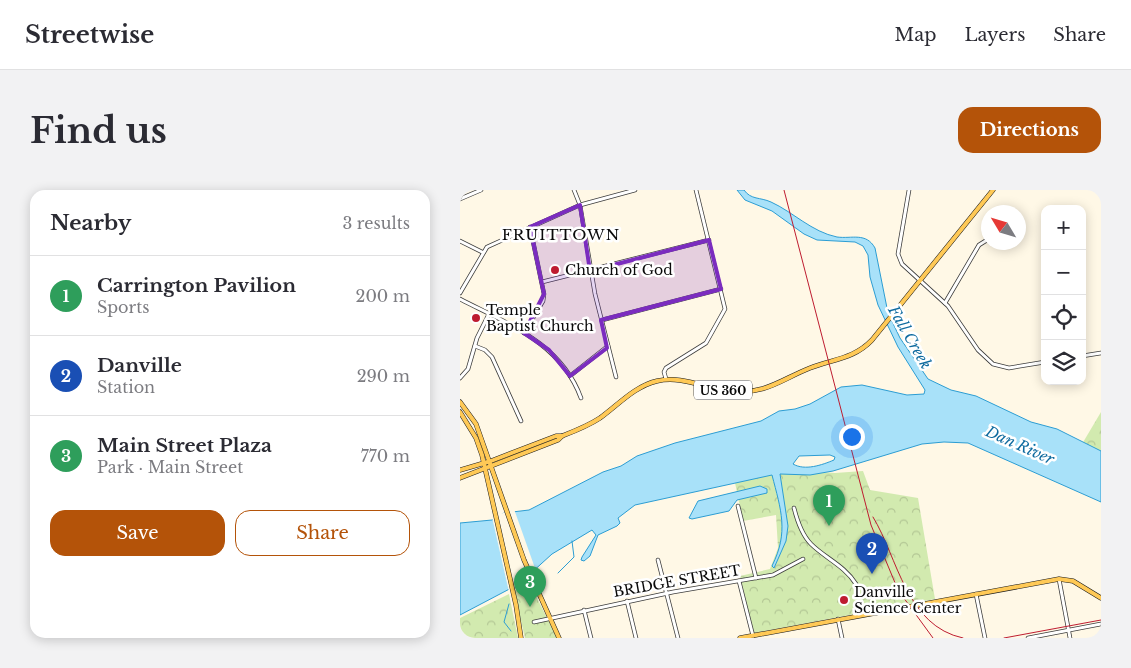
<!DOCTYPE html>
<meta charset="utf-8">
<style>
:root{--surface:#fff;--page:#f2f2f3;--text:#2b2b33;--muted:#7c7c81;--line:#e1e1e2;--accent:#b45309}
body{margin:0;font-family:"Libre Baskerville",serif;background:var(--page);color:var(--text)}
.controls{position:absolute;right:15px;top:15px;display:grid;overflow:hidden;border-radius:10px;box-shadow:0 2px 12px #0003}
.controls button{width:45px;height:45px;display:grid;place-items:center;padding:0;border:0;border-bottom:1px solid var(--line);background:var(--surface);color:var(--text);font:25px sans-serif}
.compass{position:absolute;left:521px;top:15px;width:45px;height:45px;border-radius:50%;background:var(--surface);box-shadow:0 2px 12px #0003;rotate:308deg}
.you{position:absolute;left:391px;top:246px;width:18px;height:18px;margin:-12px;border:4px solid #fff;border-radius:50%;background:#1a73e8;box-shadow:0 0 0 8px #1a73e833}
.badge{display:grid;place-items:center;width:32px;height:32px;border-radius:50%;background:var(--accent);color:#fff;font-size:16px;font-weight:700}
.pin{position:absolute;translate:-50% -41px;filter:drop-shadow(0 1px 2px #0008)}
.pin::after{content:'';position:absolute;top:26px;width:18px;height:15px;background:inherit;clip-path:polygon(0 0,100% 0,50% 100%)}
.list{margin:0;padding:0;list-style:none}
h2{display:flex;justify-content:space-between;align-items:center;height:65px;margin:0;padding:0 20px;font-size:21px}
h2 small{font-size:16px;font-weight:400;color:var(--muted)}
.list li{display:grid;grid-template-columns:32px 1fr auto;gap:15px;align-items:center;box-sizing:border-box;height:80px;padding:0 20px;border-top:1px solid var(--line)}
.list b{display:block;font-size:19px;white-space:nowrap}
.list p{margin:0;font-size:16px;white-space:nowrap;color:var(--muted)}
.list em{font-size:16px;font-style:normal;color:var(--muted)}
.actions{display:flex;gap:10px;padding:15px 20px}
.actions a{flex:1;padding:11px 0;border:1px solid var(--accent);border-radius:15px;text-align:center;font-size:18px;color:var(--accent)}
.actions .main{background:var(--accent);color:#fff}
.icon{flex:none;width:28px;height:28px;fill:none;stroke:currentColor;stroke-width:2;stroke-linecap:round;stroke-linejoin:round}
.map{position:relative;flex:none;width:641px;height:448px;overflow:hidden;border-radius:15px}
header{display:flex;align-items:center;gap:30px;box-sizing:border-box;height:70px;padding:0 25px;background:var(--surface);border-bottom:1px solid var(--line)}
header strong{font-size:24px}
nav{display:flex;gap:28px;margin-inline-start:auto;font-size:18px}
.intro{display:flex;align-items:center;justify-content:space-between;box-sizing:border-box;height:120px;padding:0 30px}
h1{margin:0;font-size:35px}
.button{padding:12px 22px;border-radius:15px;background:var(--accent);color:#fff;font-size:18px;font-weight:700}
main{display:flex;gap:30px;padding:0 30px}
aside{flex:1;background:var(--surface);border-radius:15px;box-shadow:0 2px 12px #0003}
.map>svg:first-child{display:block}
.park{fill:url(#park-crowns)}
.water{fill:#a8e1f9;stroke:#2c9dd3;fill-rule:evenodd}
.pier{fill:#fff8e6}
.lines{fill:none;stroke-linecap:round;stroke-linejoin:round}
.stream{stroke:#2c9dd3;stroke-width:1}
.minor-casing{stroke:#3c3c3c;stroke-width:4.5}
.major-casing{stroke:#1a1a1a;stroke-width:5}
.minor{stroke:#fff;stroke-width:3}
.major{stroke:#ffc956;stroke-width:4}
.rail{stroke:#be1c30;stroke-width:1}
.marked{fill:#7b2cbf;fill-opacity:0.2;stroke:#7b2cbf;stroke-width:4;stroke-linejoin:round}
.poi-dot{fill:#be1c30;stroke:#fff;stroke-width:2}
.labels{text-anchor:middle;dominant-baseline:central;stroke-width:5;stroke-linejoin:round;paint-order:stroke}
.shield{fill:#fff;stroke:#535353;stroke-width:1}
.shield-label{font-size:12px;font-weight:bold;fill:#090909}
.poi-label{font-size:14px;fill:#090909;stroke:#fff;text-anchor:start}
.street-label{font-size:14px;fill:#090909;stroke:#fff}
.neighbourhood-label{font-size:15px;letter-spacing:1px;fill:#090909;stroke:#fff}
.water-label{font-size:15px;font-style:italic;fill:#0f6b9f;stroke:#fff}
</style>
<header>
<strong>Streetwise</strong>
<nav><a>Map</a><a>Layers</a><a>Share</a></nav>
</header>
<div class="intro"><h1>Find us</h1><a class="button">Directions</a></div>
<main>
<aside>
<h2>Nearby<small>3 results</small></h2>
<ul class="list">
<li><span class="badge" style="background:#2e9e5b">1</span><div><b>Carrington Pavilion</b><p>Sports</p></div><em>200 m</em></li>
<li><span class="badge" style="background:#1a4fb4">2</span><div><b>Danville</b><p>Station</p></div><em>290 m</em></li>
<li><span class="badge" style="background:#2e9e5b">3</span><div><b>Main Street Plaza</b><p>Park · Main Street</p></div><em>770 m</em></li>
</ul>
<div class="actions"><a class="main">Save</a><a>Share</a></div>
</aside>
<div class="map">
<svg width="641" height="448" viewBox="0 0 641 448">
<defs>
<pattern id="park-crowns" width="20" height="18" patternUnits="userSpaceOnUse" patternTransform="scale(1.25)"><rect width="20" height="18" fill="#d2eaaf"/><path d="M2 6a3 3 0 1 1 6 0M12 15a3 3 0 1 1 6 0" fill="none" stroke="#b3c795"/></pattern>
</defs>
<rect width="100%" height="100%" fill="#fff8e6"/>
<g class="park">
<path d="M641 222V263L622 254Z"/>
<path d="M342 281 375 283 403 281 410 300 458 308 475 409 294 443 280 386 310 379 318 358 316 325 283 331 274 288Z"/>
<path d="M69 392 97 448H65L54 401Z"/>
<path d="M49 404 58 448H0V428Z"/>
</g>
<g class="water">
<path d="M277 0H284C291 10 300 7 311 12 333 22 352 42 377 47 392 49 406 42 415 58L428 123 440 148 468 189 491 200 516 206 571 232 597 239 641 261V312L508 253 484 252 462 254 373 281 350 285 320 284 328 336 326 351 314 378 312 376C329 342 321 320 312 285L175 315 158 328 160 333 157 336 138 345 130 366 124 371 121 370 122 367 136 345 132 340 92 364 59 394 0 425V333L32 330 44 323 69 320 143 282 161 276 177 266 215 253 301 231 319 221 335 219 350 214 381 197 402 195 447 205 464 204 465 200 438 157 418 115 410 87 408 65 403 56 395 52 357 50 344 44 312 21 285 10ZM370 265 375 267 374 270C362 275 345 281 333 274L339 266Z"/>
<path d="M300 296 307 299V303L277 310 269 321 232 329 229 328 238 311Z"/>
</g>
<path class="pier" d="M54 319 76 381 60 396 49 402 32 327Z"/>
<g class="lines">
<g class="stream">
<path d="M98 383 114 367 112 351"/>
<path d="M49 414 44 432 51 441"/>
</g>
<defs>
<g id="minor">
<path d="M114 0 120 15 135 104 156 187"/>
<path d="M449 0 438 64 442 74 488 116 518 160 533 174 549 178 585 172"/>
<path d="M0 9 21 0"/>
<path d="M0 51 22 62"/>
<path d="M82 92 249 50"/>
<path d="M0 103 27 57 120 15 175 0"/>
<path d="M0 109C48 134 101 153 121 208"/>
<path d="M485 113 519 55 527 50"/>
<path d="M142 130 261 99"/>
<path d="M64 143 83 111 84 104 70 37"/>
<path d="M15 156 25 160 32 167 61 231"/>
<path d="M622 166 641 163"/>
<path d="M110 186 148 156"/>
<path d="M0 188 8 179 17 148 29 124"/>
<path d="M206 189 204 182 206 178 246 153 265 119 236 0"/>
<path d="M278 316 296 388"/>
<path d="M334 318C337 330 342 345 351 354 365 368 385 376 396 394"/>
<path d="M198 370 218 448"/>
<path d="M599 389 610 448"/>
<path d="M279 391 293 446"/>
<path d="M516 404 525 448"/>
<path d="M167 411 176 448"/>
<path d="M124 420 131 448"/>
<path d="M378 429 382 448"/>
<path d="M74 432 213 402 313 385 343 369"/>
<path d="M568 448 641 434"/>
</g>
<g id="major">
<path d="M0 212 16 234 64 370 99 448"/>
<path d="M0 222 16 248 22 265 56 415 61 448"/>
<path d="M0 280 31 271 96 246H102"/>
<path d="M0 288 98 250 102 246C115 241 128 236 140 228 158 215 175 196 197 191 222 185 246 199 272 201 305 205 322 189 350 178 373 169 394 169 412 150L533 0"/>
<path d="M280 448 599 389 613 391 641 408"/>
</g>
</defs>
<use href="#minor" class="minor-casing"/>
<use href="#major" class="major-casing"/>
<use href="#minor" class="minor"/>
<use href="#major" class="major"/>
<g class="rail">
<path d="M324 0 411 335 438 400 473 448"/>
<path d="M413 327C438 368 446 436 503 448"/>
<path d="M544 448 641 430"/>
</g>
</g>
<path class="marked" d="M120 15 130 81 249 50 261 99 141 130 147 158 110 186 89 160 64 143 84 104 70 37Z"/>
<g class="poi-dot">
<circle cx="95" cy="80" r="5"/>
<circle cx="16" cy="128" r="5"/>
<circle cx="384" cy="410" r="5"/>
</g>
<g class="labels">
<rect class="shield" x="234" y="190.5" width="58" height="19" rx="4"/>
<g class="shield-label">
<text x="263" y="200">US 360</text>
</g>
<g class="poi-label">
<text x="105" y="80">Church of God</text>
<text x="26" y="120">Temple<tspan x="26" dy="16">Baptist Church</tspan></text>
<text x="394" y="402">Danville<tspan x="394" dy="16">Science Center</tspan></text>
</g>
<g class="street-label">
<text transform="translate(217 391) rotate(-10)">BRIDGE STREET</text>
</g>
<g class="neighbourhood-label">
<text x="101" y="44">FRUITTOWN</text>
</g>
<g class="water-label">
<text transform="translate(450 147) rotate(60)">Fall Creek</text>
<text transform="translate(560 255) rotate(24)">Dan River</text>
</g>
</g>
</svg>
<div class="controls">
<button>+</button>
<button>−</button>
<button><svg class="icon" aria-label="locate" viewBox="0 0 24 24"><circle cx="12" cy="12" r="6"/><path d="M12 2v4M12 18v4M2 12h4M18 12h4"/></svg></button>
<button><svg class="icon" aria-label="layers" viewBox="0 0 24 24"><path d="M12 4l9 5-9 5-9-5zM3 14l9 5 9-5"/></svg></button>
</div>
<svg class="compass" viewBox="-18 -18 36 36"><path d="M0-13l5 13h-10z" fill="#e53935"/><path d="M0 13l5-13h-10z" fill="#7c7c81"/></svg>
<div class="you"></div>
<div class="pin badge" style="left:369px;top:336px;background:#2e9e5b">1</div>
<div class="pin badge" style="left:412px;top:384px;background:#1a4fb4">2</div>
<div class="pin badge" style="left:70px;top:417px;background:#2e9e5b">3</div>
</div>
</main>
